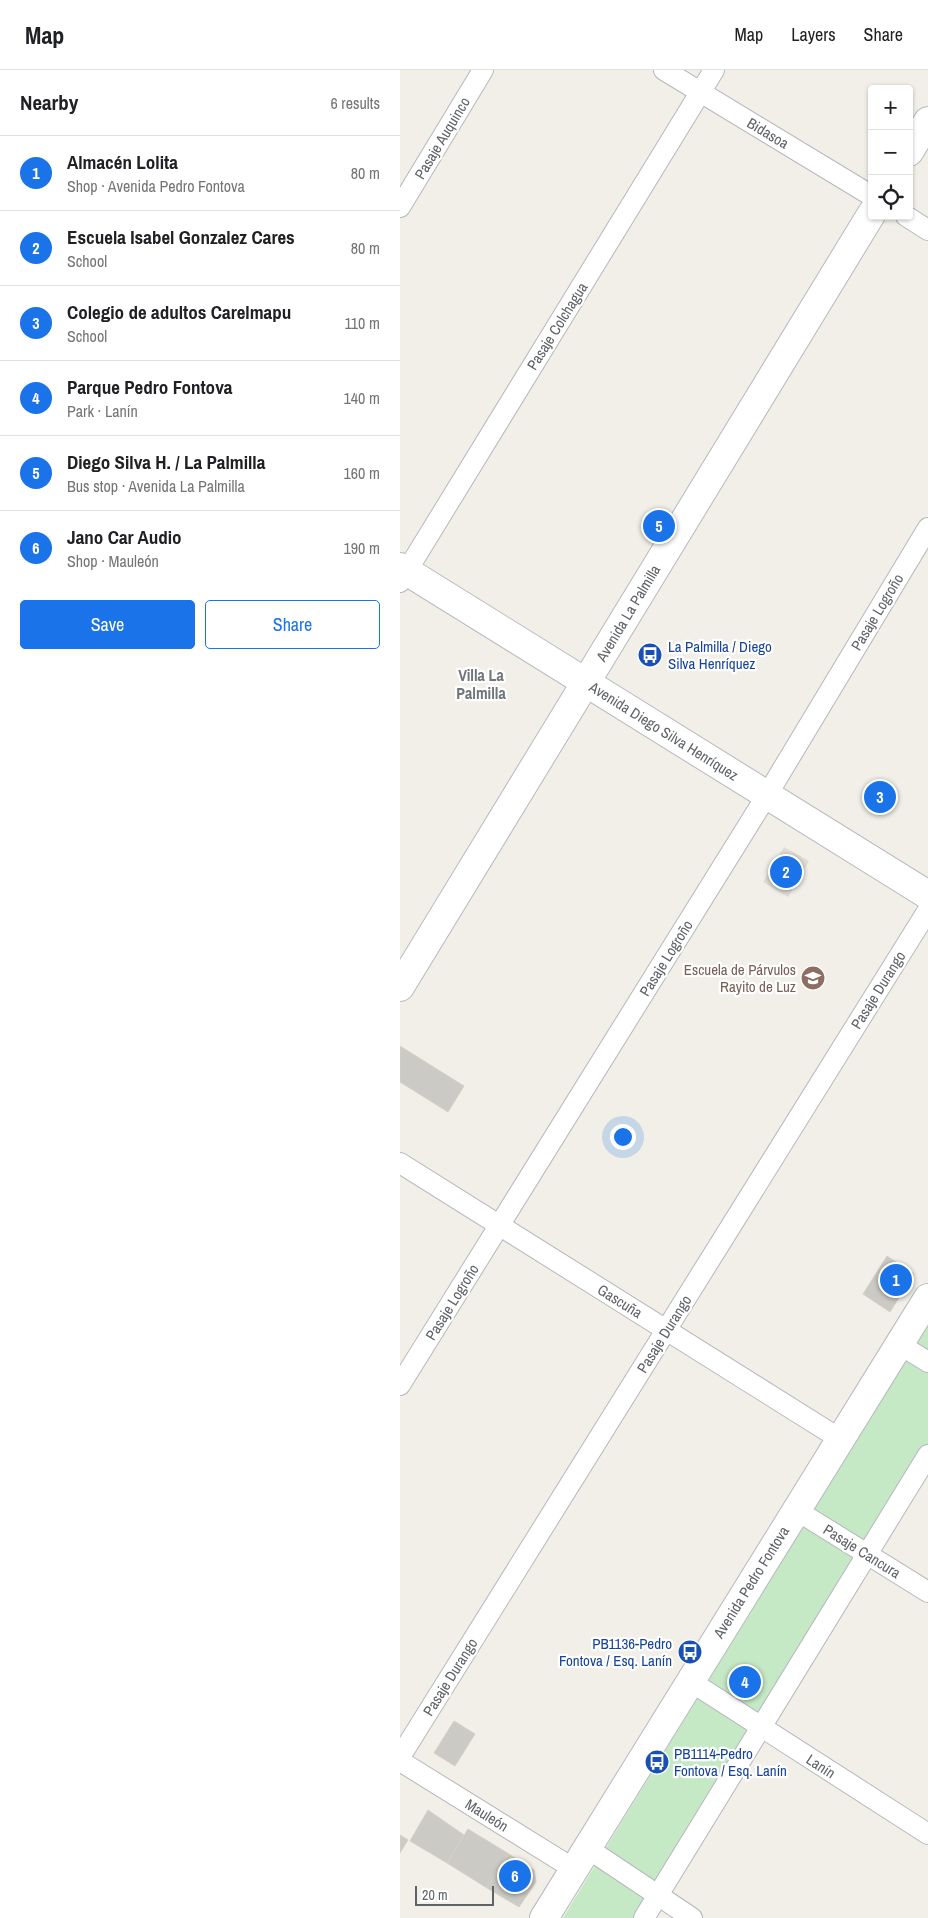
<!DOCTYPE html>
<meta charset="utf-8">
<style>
:root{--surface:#fff;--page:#f2f2f2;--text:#202124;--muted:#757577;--line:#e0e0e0;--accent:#1a73e8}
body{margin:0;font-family:"Archivo Narrow",sans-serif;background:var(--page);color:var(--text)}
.controls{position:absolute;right:15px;top:15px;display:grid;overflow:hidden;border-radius:5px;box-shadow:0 1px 4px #0004}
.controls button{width:45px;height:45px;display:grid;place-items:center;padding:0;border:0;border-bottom:1px solid var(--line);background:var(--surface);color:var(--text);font:25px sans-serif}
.scale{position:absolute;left:15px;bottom:12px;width:79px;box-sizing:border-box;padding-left:5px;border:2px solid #5f6368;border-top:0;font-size:14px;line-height:18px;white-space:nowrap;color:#5f6368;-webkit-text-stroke:4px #fff;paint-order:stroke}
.you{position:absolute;left:222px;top:1066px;width:18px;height:18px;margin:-12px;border:4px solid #fff;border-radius:50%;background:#1a73e8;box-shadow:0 0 0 8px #1a73e833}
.badge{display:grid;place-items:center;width:32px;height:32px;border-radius:50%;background:var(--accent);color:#fff;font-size:16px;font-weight:700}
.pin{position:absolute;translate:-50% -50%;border:2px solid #fff;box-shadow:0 1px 5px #0006}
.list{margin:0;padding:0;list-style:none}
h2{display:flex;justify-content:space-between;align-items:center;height:65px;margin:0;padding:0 20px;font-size:21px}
h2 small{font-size:16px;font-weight:400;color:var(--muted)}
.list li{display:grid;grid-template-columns:32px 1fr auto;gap:15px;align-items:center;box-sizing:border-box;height:75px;padding:0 20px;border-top:1px solid var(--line)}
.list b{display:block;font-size:19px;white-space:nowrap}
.list p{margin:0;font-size:16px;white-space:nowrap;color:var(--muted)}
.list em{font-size:16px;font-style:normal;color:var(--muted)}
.actions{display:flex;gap:10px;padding:15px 20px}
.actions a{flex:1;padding:11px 0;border:1px solid var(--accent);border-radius:5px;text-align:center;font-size:18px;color:var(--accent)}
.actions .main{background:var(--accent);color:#fff}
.icon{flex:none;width:28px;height:28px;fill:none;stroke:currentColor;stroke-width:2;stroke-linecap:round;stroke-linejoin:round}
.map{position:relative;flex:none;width:528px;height:1848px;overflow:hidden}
header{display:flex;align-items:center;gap:30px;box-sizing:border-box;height:70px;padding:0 25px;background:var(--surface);border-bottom:1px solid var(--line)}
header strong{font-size:24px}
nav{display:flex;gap:28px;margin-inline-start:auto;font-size:18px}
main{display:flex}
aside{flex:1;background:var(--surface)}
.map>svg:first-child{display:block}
.education{fill:#e1ded6}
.green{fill:#c5e8c5}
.building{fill:#cccac5;stroke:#d6d1c6}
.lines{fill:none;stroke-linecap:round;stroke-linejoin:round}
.street-casing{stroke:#b5b8bc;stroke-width:22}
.secondary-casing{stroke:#b6babf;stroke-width:30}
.street{stroke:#fff;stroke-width:20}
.secondary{stroke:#fff;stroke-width:28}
.labels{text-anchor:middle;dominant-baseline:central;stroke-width:4.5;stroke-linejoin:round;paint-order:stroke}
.street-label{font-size:15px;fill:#5f6368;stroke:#fff}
.transit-label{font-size:15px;fill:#164399;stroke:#fff;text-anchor:start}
.education-label{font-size:15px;fill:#785e54;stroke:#fff;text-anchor:end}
.neighbourhood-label{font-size:16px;font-weight:bold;fill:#70757a;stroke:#fff}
</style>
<header>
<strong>Map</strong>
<nav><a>Map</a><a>Layers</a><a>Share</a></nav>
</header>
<main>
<aside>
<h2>Nearby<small>6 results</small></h2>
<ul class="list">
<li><span class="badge">1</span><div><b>Almacén Lolita</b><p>Shop · Avenida Pedro Fontova</p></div><em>80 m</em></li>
<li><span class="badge">2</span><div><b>Escuela Isabel Gonzalez Cares</b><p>School</p></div><em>80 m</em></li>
<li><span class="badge">3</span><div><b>Colegio de adultos Carelmapu</b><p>School</p></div><em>110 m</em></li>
<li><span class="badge">4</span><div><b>Parque Pedro Fontova</b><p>Park · Lanín</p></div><em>140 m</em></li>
<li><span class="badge">5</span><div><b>Diego Silva H. / La Palmilla</b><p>Bus stop · Avenida La Palmilla</p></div><em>160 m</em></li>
<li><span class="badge">6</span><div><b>Jano Car Audio</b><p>Shop · Mauleón</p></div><em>190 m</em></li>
</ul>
<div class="actions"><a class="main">Save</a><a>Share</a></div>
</aside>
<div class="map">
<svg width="528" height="1848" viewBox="0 0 528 1848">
<rect width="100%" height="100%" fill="#f1efe8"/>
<path class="education" d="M384 777 409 791 388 827 363 812Z"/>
<path class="green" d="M528 1251V1375L237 1848H163Z"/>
<g class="building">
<path d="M0 976 64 1016 48 1042 0 1012Z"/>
<path d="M487 1186 514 1204 490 1242 463 1224Z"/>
<path d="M54 1651 75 1664 55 1696 34 1683Z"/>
<path d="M28 1740 64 1765 47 1793 10 1771Z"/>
<path d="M68 1759 109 1784 87 1818 47 1793Z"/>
<path d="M0 1765 8 1770 0 1783Z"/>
<path d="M109 1784 134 1800 136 1812 119 1837 87 1818Z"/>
</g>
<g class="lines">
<defs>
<g id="street">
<path d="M264 0 472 126"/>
<path d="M0 137 83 0"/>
<path d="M506 146 528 160"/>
<path d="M0 512 314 0"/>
<path d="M0 1093 440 1369"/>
<path d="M499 1274 528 1292"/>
<path d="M0 1315 367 725 528 458"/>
<path d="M396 1440 528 1522"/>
<path d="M290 1611 528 1764"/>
<path d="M0 1687 528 840"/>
<path d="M0 1691 174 1799"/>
<path d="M187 1778 292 1848"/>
<path d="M244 1848 528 1385"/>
</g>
<g id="secondary">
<path d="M509 82 528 51"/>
<path d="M0 497 528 825"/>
<path d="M0 917 472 143"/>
<path d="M144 1848 528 1228"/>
</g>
</defs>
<use href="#street" class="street-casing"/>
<use href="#secondary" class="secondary-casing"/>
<use href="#street" class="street"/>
<use href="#secondary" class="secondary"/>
</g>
<defs>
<symbol id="bus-disc" viewBox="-11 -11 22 22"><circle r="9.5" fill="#1a4fb4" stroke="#fff"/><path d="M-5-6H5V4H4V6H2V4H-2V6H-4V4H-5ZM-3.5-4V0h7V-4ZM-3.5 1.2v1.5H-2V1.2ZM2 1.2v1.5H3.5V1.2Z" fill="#fff"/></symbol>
<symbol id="school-disc" viewBox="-11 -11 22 22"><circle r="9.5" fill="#8d6e63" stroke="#fff"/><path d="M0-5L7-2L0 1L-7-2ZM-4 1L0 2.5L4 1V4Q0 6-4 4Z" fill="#fff"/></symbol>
</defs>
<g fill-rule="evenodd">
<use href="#bus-disc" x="236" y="571" width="28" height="28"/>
<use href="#school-disc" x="399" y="894" width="28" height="28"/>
<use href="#bus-disc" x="276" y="1568" width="28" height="28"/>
<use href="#bus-disc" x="243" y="1678" width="28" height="28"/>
</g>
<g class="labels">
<g class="street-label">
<text transform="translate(368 63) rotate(31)">Bidasoa</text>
<text transform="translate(42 68) rotate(-59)">Pasaje Auquinco</text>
<text transform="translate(157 256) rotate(-58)">Pasaje Colchagua</text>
<text transform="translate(477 542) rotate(-59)">Pasaje Logroño</text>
<text transform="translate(228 543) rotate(-59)">Avenida La Palmilla</text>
<text transform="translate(264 661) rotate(32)">Avenida Diego Silva Henríquez</text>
<text transform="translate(266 888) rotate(-58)">Pasaje Logroño</text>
<text transform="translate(478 920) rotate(-58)">Pasaje Durango</text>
<text transform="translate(220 1231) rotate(32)">Gascuña</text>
<text transform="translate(52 1232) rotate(-58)">Pasaje Logroño</text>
<text transform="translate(264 1264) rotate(-58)">Pasaje Durango</text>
<text transform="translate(462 1481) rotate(32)">Pasaje Cancura</text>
<text transform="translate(351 1512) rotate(-58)">Avenida Pedro Fontova</text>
<text transform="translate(50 1607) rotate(-58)">Pasaje Durango</text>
<text transform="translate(421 1696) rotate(33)">Lanín</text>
<text transform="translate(87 1745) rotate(32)">Mauleón</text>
</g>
<g class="transit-label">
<text x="268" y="576">La Palmilla / Diego<tspan x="268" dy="17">Silva Henríquez</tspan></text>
<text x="272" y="1573" text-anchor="end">PB1136-Pedro<tspan x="272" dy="17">Fontova / Esq. Lanín</tspan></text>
<text x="274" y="1683">PB1114-Pedro<tspan x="274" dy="17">Fontova / Esq. Lanín</tspan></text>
</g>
<g class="education-label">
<text x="396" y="899">Escuela de Párvulos<tspan x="396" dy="17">Rayito de Luz</tspan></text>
</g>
<g class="neighbourhood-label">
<text x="81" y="605">Villa La<tspan x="81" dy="18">Palmilla</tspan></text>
</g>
</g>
</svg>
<div class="controls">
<button>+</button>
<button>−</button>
<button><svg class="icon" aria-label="locate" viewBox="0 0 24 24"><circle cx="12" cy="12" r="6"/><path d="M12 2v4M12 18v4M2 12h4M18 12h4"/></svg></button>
</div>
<div class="scale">20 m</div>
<div class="you"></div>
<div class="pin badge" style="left:496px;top:1210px">1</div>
<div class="pin badge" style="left:386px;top:802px">2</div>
<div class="pin badge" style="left:480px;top:727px">3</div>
<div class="pin badge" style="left:345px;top:1612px">4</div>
<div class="pin badge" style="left:259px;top:456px">5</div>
<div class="pin badge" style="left:115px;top:1806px">6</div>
</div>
</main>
